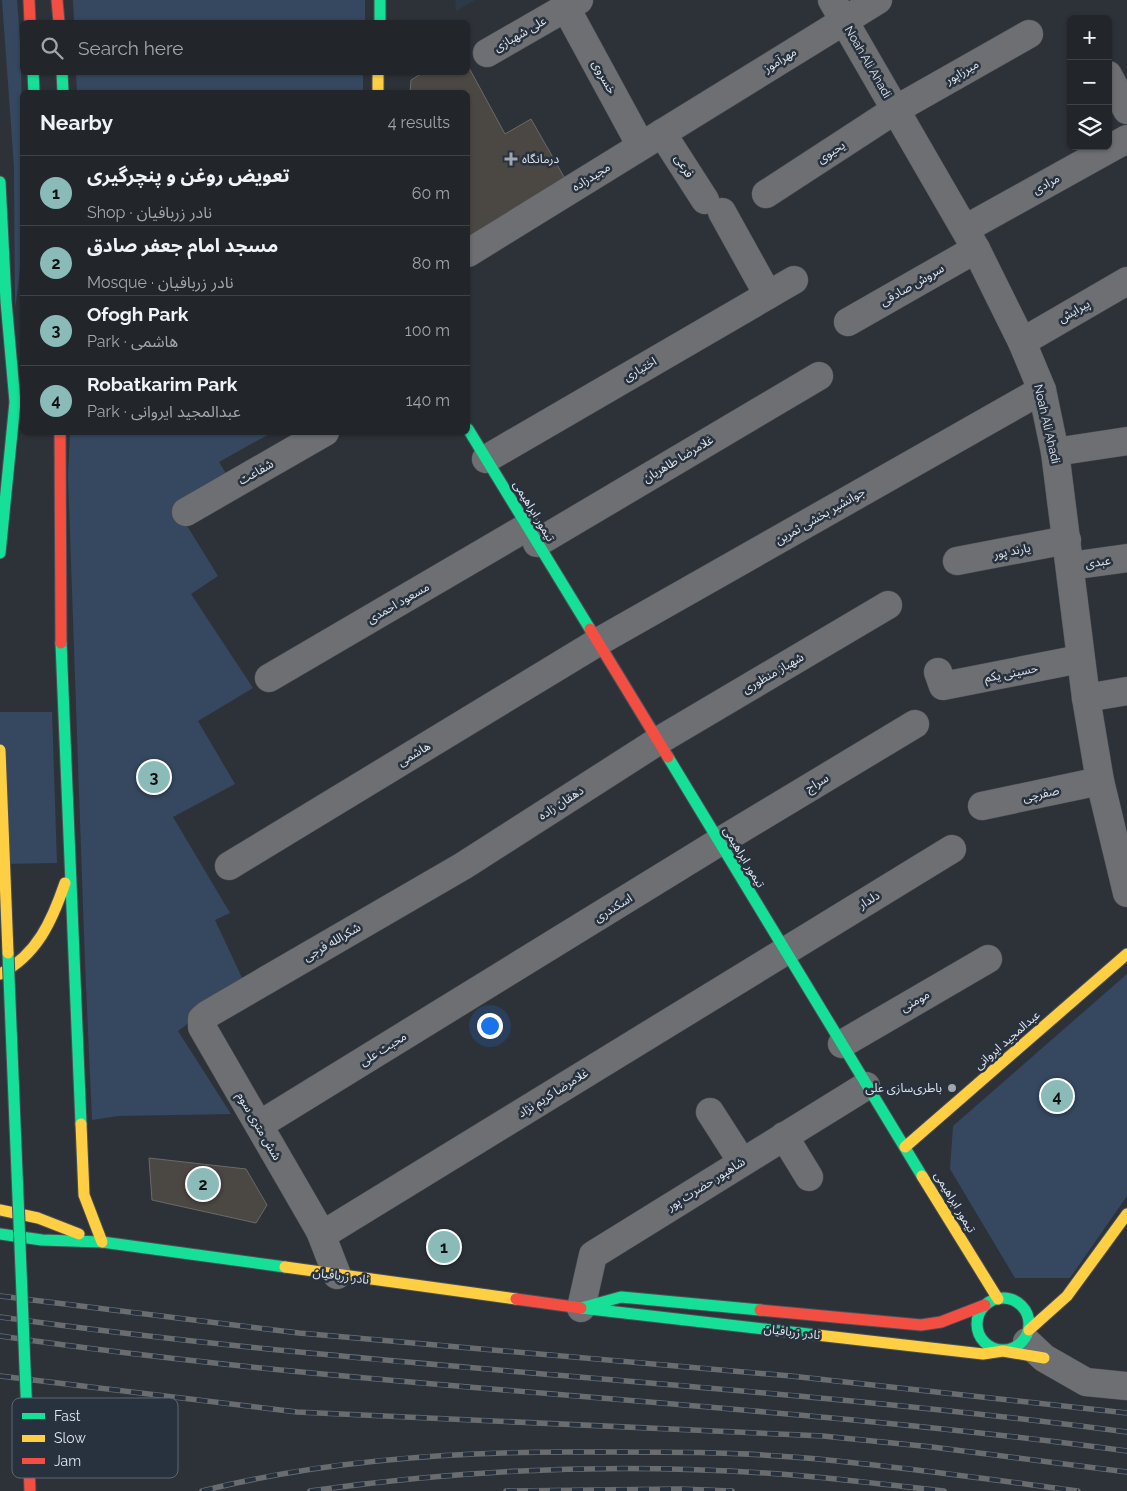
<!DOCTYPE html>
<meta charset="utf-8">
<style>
:root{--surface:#22262b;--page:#2e3237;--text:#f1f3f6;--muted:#a2a5a9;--line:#3f4347;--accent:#8bbbb9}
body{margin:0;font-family:Raleway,"Noto Sans Arabic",sans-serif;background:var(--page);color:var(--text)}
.controls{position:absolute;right:15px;top:15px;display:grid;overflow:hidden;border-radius:8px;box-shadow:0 1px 4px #0004}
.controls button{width:45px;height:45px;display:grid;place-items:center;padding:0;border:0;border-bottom:1px solid var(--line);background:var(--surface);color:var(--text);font:25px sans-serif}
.you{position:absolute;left:489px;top:1025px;width:18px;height:18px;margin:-12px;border:4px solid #fff;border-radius:50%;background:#1a73e8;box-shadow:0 0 0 8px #1a73e833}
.badge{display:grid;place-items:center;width:32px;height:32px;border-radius:50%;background:var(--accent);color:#111;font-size:16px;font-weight:700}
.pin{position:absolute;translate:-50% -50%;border:2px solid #fff;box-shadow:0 1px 5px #0006}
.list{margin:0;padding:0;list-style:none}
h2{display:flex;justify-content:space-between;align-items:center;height:65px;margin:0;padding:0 20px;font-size:21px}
h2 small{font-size:16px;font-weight:400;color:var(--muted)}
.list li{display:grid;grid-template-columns:32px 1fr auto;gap:15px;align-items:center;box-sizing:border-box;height:70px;padding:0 20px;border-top:1px solid var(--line)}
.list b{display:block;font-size:19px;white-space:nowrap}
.list p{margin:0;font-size:16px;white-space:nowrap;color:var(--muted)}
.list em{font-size:16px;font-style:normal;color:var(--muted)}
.icon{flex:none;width:28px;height:28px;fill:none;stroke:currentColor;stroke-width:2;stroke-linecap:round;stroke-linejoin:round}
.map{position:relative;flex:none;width:1127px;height:1491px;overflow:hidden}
.search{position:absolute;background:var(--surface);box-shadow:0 1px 4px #0004;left:20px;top:20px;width:450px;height:55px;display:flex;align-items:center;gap:12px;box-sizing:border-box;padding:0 18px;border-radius:8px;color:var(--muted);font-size:19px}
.panel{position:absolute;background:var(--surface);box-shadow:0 1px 4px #0004;left:20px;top:90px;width:450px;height:345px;border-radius:8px}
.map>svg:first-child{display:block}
.built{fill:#2c3949}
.green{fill:#354860}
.building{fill:#4b4743;stroke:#6a6a69}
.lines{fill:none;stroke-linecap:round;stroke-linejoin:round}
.street-casing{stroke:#4a4f55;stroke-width:29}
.fast-casing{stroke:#4a4f55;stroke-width:13}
.slow-casing{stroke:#4a4f55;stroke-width:13}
.jam-casing{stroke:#4a4f55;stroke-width:13}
.street{stroke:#6e6f72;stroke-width:28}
.fast{stroke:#16e098;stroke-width:11}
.slow{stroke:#ffcf43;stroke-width:11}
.jam{stroke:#f24e42;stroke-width:11}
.rail-casing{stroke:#696d70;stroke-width:5.5}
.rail{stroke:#28313e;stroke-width:4;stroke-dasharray:11;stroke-linecap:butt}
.fast-bridge-casing{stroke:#4a4f55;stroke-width:13;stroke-linecap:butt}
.slow-bridge-casing{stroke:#4a4f55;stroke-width:13;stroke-linecap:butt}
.jam-bridge-casing{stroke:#4a4f55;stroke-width:13;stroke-linecap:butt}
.fast-bridge{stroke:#16e098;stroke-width:11}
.slow-bridge{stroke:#ffcf43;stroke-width:11}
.jam-bridge{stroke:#f24e42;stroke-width:11}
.poi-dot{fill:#a1a6ae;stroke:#28313e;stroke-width:2}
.labels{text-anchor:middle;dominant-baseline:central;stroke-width:5;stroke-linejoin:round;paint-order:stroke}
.street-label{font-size:12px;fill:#dfe5ed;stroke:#28313e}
.poi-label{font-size:12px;fill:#dfe5ed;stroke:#28313e;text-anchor:start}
.key{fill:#28313e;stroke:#5f6773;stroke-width:1}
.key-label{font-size:14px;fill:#dfe5ed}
</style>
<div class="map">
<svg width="1127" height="1491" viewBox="0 0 1127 1491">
<rect width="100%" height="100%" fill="#2d3239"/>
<path class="built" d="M455 0H475L456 11Z"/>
<g class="green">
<path d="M2 0H17C22 56 22 111 22 168 22 215 23 262 15 308L14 167Z"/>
<path d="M73 0H365V22H74Z"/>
<path d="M76 73H363V92H77Z"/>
<path d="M70 433H271L219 462 228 477 176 508 218 576 191 594 253 688 198 721 235 784 173 817 230 913 215 920 244 982 178 1031 231 1114 118 1116 92 1120 85 963 68 476Z"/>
<path d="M0 712H52L57 863 0 864Z"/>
<path d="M1127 974V1196L1070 1278H1015L950 1169 953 1126Z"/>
</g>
<g class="building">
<path d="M468 66 505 134 531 119 568 184 468 239V92H410L411 80 424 72H468Z"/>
<path d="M149 1158 246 1169 267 1205 256 1223 152 1200Z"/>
</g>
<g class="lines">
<defs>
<g id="street">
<path d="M832 0 976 249 1022 342 1042 390 1055 452 1086 698 1100 781 1127 893"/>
<path d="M566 8 641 146"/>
<path d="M487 53 579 0"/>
<path d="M1108 75 1127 110"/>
<path d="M662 133 705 200"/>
<path d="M766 194 895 110 1029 34"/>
<path d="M722 212 768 295"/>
<path d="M965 229 1127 139"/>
<path d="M468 253 878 0"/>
<path d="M848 322 976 249"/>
<path d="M1022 342 1127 281"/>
<path d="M1055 452 1127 441"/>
<path d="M486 459 794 280"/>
<path d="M186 512 325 432"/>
<path d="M537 543 819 376"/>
<path d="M957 561 1067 540"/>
<path d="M1070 566 1127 558"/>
<path d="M938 672 943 686 1080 659"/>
<path d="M269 678 527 527"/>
<path d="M1086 698 1127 691"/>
<path d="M982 806 1100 781"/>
<path d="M229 866 598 642 1042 390"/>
<path d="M842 1044 988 959"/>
<path d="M710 1112 742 1162"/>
<path d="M259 1125 719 842 915 724"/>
<path d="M784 1136 809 1177"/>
<path d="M320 1231 327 1232 952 849"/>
<path d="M337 1275 320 1231 202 1027V1019L208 1014 463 866 658 741 888 605"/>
<path d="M581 1308 593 1255 866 1086"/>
<path d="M1027 1342 1044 1358 1086 1382 1127 1386"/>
</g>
<g id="fast">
<path d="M380 0V22"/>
<path d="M33 72 34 92"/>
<path d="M62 72 63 92"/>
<path d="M0 182 6 301 15 402 0 553"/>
<path d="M468 429 590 629"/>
<path d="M61 643 81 1124"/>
<path d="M668 757 922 1176"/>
<path d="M0 1234 42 1240 102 1242 285 1267"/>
<circle cx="1003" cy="1324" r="26"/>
<path d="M760 1310 621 1297 581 1308 817 1335"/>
</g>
<g id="slow">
<path d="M378 72V92"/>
<path d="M0 974C37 955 52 921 65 883"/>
<path d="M81 1124 84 1195 102 1242"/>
<path d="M905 1147 1127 954"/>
<path d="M922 1176 998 1299"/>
<path d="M0 1210 38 1218 79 1234"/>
<path d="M285 1267 516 1299"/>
<path d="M1029 1330 1067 1296 1127 1214"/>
<path d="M817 1335 983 1354 1003 1351 1044 1358"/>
</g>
<g id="jam">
<path d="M29 0 30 22"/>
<path d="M57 0 59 22"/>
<path d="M60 432 61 643"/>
<path d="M590 629 668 757"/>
<path d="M516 1299 581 1308"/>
<path d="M760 1310 921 1325 941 1322 985 1305"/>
</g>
</defs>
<use href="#street" class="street-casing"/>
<use href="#fast" class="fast-casing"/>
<use href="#slow" class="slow-casing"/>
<use href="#jam" class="jam-casing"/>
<use href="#street" class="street"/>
<use href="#fast" class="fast"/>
<use href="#slow" class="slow"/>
<use href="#jam" class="jam"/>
<defs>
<g id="rail">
<path d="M0 1296 299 1333 791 1376 1127 1413"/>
<path d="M0 1317C374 1370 753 1382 1127 1432"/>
<path d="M0 1336C374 1391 753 1400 1127 1451"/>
<path d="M0 1376 297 1412 823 1436 932 1447 1127 1472"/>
<path d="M202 1491C320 1461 445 1452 567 1452 646 1452 726 1451 806 1458 897 1466 987 1479 1078 1491"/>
<path d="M310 1491C473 1468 640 1462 804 1476 851 1480 897 1486 944 1491"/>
<path d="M506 1491 680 1489 732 1491"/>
</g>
</defs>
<use href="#rail" class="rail-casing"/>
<use href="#rail" class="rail"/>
<defs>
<path id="fast-bridge" d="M8 953 27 1416"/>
<path id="slow-bridge" d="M0 750 8 953"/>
<path id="jam-bridge" d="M27 1416 30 1491"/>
</defs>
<use href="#fast-bridge" class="fast-bridge-casing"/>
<use href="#slow-bridge" class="slow-bridge-casing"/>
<use href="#jam-bridge" class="jam-bridge-casing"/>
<use href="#fast-bridge" class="fast-bridge"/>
<use href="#slow-bridge" class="slow-bridge"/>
<use href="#jam-bridge" class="jam-bridge"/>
</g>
<g class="poi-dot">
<path d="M508.5 151.5h5v5h5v5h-5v5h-5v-5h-5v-5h5z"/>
<circle cx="952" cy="1088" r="5"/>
</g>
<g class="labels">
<g class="street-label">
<text transform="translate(520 34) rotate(-30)">علی شهبازی</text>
<text transform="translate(780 60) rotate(-32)">مهرآموز</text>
<text transform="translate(868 62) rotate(60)">Noah Ali Ahadi</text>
<text transform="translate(962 72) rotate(-30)">میرزاپور</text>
<text transform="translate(604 77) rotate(61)">خسروی</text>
<text transform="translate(831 152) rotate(-33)">یحیوی</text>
<text transform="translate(684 166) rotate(58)">فرعی</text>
<text transform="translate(591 177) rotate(-32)">مجیدزاده</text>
<text transform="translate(1046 184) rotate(-29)">مرادی</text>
<text transform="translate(912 285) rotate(-30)">سروش صادقی</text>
<text transform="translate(1074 311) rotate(-30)">پیرایش</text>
<text transform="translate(640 369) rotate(-30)">اختیاری</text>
<text transform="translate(1047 424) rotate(77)">Noah Ali Ahadi</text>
<text transform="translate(678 459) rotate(-31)">غلامرضا طاهریان</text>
<text transform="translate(256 472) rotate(-30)">شفاعت</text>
<text transform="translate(534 511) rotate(59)">تیمور ابراهیمی</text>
<text transform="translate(820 516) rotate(-30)">جوانشیر بخشی ثمرین</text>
<text transform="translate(1012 551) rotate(-11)">یارند پور</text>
<text transform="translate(1098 562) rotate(-9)">عبدی</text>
<text transform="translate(398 603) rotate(-30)">مسعود احمدی</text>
<text transform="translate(773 673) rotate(-30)">شهباز منظوری</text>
<text transform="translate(1011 673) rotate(-11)">حسینی یکم</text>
<text transform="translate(414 754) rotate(-31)">هاشمی</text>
<text transform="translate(817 783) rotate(-31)">سراج</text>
<text transform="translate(1041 794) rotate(-12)">صفرچی</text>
<text transform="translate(561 803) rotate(-33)">دهقان زاده</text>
<text transform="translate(744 857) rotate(59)">تیمور ابراهیمی</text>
<text transform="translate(869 900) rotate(-32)">دلدار</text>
<text transform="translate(613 908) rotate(-32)">اسکندری</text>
<text transform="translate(332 942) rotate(-30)">شکرالله فرجی</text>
<text transform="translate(915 1001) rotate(-30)">مومنی</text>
<text transform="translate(1007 1040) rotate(-41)">عبدالمجید ایروانی</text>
<text transform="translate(383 1049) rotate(-32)">محبت علی</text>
<text transform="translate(553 1093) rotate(-32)">غلامرضا کریم نژاد</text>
<text transform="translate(259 1126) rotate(60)">شش متری سوم</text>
<text transform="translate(706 1184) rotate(-32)">شاهپور حضرت پور</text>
<text transform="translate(955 1202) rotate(59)">تیمور ابراهیمی</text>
<text transform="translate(341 1276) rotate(8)">نادر زربافیان</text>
<text transform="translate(792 1332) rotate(7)">نادر زربافیان</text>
</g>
<g class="poi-label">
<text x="522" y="159">درمانگاه</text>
<text x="942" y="1088" text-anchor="end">باطری‌سازی علی</text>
</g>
</g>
<rect x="12" y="1398" width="166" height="80" rx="8" class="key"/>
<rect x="22" y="1413" width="23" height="6" fill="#16e098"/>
<rect x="22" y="1435" width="23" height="7" fill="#ffcf43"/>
<rect x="22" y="1458" width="23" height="6" fill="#f24e42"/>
<g class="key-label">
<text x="54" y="1421">Fast</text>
<text x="54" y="1443">Slow</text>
<text x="54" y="1466">Jam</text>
</g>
</svg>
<div class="controls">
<button>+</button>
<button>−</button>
<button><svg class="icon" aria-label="layers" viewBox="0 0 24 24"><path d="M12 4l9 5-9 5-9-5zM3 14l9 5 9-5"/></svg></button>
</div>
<div class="you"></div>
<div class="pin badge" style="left:444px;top:1247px">1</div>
<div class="pin badge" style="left:203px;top:1184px">2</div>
<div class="pin badge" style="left:154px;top:777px">3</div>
<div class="pin badge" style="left:1057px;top:1096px">4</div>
<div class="search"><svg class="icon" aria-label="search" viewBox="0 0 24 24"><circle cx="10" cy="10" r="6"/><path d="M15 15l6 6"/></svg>Search here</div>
<section class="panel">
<h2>Nearby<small>4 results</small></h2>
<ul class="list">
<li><span class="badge">1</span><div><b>تعویض روغن و پنچرگیری</b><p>Shop · نادر زربافیان</p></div><em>60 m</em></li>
<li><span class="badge">2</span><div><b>مسجد امام جعفر صادق</b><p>Mosque · نادر زربافیان</p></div><em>80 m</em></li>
<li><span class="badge">3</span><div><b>Ofogh Park</b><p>Park · هاشمی</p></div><em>100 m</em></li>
<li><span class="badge">4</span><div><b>Robatkarim Park</b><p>Park · عبدالمجید ایروانی</p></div><em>140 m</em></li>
</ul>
</section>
</div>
